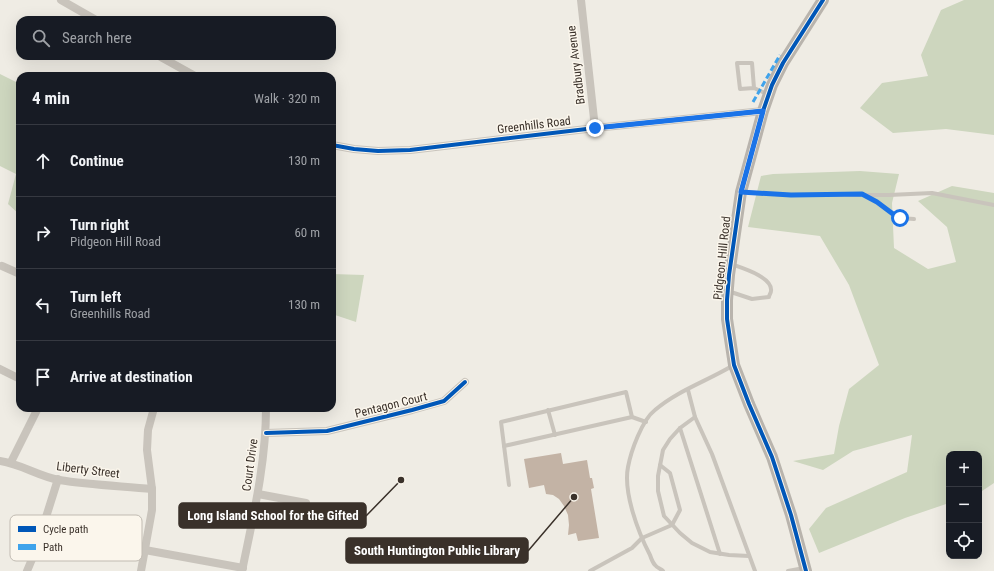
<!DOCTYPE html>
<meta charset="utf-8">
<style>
:root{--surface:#171b24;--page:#20242c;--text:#f1f3f6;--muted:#9ea1a6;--line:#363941}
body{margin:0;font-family:"Roboto Condensed",sans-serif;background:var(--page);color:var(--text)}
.controls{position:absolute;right:12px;bottom:12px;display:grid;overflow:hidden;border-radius:8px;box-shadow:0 4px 16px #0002}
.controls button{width:36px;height:36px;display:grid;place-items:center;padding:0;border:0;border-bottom:1px solid var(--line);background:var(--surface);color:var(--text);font:20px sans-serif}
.stop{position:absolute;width:12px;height:12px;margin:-9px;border:3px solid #1a73e8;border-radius:50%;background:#fff}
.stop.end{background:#1a73e8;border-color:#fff;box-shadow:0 1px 4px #0008}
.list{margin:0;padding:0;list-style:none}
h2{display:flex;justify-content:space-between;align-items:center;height:52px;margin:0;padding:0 16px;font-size:17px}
h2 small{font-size:13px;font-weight:400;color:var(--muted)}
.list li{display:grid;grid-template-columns:26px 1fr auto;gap:12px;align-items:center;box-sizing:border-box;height:72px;padding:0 16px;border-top:1px solid var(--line)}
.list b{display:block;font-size:15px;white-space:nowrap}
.list p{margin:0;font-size:13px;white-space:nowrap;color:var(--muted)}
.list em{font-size:13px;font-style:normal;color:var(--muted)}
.icon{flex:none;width:22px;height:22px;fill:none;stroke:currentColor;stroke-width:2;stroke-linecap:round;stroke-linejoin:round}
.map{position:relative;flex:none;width:994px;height:571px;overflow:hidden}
.search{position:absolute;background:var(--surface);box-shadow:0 4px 16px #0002;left:16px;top:16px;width:320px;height:44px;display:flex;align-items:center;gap:10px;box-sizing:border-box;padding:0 14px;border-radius:12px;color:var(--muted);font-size:15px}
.panel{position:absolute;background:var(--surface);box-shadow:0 4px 16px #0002;left:16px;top:72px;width:320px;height:340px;border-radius:12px}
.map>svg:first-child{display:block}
.green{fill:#cdd6be}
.building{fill:#c3b3a5}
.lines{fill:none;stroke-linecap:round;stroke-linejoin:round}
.lane{stroke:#c9c4bc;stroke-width:4}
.street{stroke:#c9c4bc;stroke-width:8}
.secondary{stroke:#b9b4ad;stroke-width:12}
.quiet{stroke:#3fa3eb;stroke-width:3;stroke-dasharray:6 3;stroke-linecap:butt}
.cycleway-casing{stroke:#fbf6ec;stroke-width:6}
.cycleway{stroke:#0057b8;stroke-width:4}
.route{stroke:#1a73e8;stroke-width:5}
.labels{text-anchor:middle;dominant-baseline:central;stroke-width:3;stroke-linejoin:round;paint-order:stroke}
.street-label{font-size:12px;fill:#3a312a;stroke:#fbf6ec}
.key{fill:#fbf6ec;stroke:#c1bbb2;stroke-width:1}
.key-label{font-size:11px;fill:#3a312a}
.leader{fill:none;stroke:#3a312a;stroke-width:1.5}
.callout-dot{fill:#3a312a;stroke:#fbf6ec;stroke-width:1.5}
.callout{fill:#3a312a;stroke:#3a312a;stroke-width:1.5}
.callout-label{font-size:13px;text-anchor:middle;font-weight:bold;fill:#fff}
</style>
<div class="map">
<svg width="994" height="571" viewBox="0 0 994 571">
<rect width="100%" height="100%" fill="#efece4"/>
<g class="green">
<path d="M964 0H994V135L946 129 893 133 860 108 882 83 928 76 921 55 941 10Z"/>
<path d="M0 74 20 84V215L8 204 16 174 0 166Z"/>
<path d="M860 171 899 174 892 203 894 248 928 269 956 262 947 227 918 201 952 186 994 193V483L979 493V454H949V503L905 518 819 553 809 529 826 508 907 472 912 435 853 451 823 470 793 461 834 454 839 426 849 389 879 365 849 285 820 236 748 227 761 176 773 174Z"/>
<path d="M332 274 364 275 356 322 332 314Z"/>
</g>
<path class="building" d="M561 453 563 464 587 460 590 478H592L594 488 591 489 599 538 578 541 576 533 568 535 569 525 568 515 564 506 559 499 553 495 546 494 544 485 529 488 524 459Z"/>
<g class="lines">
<g class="lane">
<path d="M754 88 752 63H737L740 89 754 88 767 94"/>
<path d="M742 192 791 195H889L932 193 994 205"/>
<path d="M864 195 877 202 893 214 900 218 914 219"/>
<path d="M728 291 752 299 769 297C769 295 771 293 771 291 773 277 742 268 731 264"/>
<path d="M688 390 695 417 712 454 755 571"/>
<path d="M548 410 555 435"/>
<path d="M695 417 680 428 670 439 663 450 658 476V491L664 516 680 533 692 543 710 552 729 555 749 556"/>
<path d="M680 428 720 554"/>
<path d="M504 446 632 417"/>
<path d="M509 485 501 422 626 392 632 417 646 422"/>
<path d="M590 571 632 548 642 538 672 525 680 510 670 473 660 465"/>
<path d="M663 571C661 569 657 568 655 565 653 563 651 558 650 555 638 532 623 492 628 467 631 451 642 420 655 410 677 391 707 381 732 366"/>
<path d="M788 571 804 568"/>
</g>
<g class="street">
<path d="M61 0 96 20"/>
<path d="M581 0 595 128"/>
<path d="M159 56 195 76"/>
<path d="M332 145 354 149 378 151 410 150 595 128 763 111"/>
<path d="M2 266 20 274"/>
<path d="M0 369 20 379"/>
<path d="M266 433 327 431 412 410 444 401 465 382"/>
<path d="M0 461C21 464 38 476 59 480 90 485 121 486 152 489"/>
<path d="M11 462 38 408"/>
<path d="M258 494 306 503"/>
<path d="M145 550 243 568"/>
<path d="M27 571 35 552 58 479"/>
<path d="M141 571 152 510V489L147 450 148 430 154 408"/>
<path d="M242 571C253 517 266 464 266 408"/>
</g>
<path class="secondary" d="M806 571 791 515 772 457 749 404 734 365 727 319V300L729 275 741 192 763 111 772 85 783 63 823 0"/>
<path class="quiet" d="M753 102 780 55"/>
<defs>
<g id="cycleway">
<path d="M332 145 354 149 378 151 410 150 595 128 763 111"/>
<path d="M266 433 327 431 412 410 444 401 465 382"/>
<path d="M806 571 791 515 772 457 749 404 734 365 727 319V300L729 275 741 192 763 111 772 85 783 63 823 0"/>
</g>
</defs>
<use href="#cycleway" class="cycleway-casing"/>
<use href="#cycleway" class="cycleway"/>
</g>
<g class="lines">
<path class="route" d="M595 128 763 111 741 192 791 195 862 194 877 202 893 214 900 218"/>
</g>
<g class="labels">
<g class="street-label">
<text transform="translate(576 65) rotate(-97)">Bradbury Avenue</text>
<text transform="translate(534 125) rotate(-7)">Greenhills Road</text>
<text transform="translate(722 258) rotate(-84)">Pidgeon Hill Road</text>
<text transform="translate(391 405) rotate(-14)">Pentagon Court</text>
<text transform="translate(250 465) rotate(-82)">Court Drive</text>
<text transform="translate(88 470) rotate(7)">Liberty Street</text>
</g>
</g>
<rect x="10" y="515" width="132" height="46" rx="6" class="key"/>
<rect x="18" y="526" width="18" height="6" fill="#0057b8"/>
<rect x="18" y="544" width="18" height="6" fill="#3fa3eb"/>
<g class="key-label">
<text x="43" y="533">Cycle path</text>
<text x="43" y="551">Path</text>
</g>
<path class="leader" d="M401 480L366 516M574 497L528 551"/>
<g class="callout-dot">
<circle cx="401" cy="480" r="4"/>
<circle cx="574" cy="497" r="4"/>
</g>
<g class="callout">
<rect x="179" y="503" width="187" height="25" rx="4"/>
<rect x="346" y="538" width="182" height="25" rx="4"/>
</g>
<g class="callout-label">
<text x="273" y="520">Long Island School for the Gifted</text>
<text x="437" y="555">South Huntington Public Library</text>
</g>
</svg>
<div class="controls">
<button>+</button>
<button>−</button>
<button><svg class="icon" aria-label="locate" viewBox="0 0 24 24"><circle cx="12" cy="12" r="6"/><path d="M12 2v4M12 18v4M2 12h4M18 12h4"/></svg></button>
</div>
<div class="stop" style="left:900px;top:218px"></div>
<div class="stop end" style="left:595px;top:128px"></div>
<div class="search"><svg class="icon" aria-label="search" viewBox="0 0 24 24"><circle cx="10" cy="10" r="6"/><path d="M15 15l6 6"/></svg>Search here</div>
<section class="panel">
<h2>4 min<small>Walk · 320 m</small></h2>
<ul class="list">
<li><svg class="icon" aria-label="ahead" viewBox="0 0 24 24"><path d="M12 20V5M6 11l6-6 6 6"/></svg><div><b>Continue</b></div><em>130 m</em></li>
<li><svg class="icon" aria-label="right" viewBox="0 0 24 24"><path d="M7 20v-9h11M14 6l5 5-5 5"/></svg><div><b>Turn right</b><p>Pidgeon Hill Road</p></div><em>60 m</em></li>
<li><svg class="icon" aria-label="left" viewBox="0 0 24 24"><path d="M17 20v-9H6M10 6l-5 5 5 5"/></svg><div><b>Turn left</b><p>Greenhills Road</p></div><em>130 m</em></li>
<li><svg class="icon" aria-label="arrive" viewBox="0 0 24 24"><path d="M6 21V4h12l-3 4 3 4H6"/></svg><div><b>Arrive at destination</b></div></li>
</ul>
</section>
</div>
